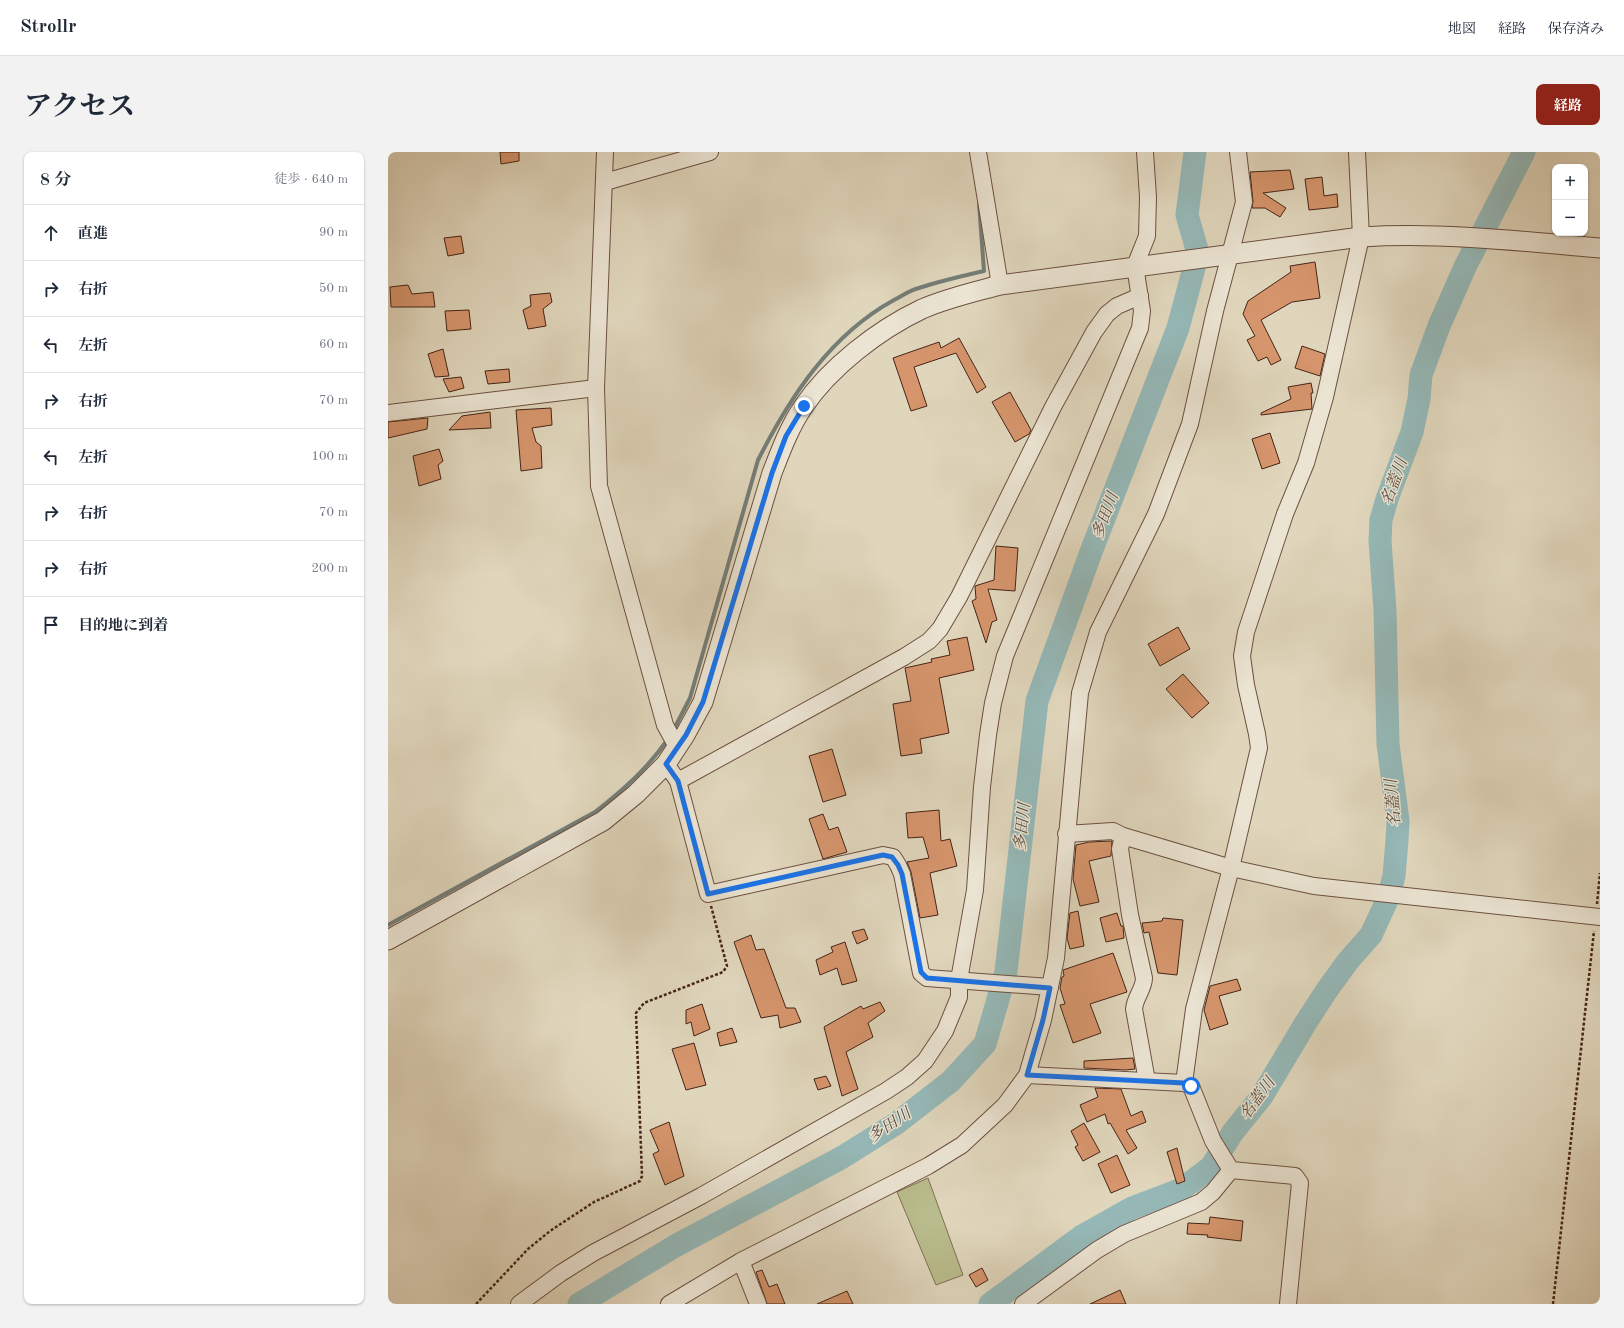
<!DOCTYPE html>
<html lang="ja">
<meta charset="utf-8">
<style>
:root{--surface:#fff;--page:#f2f2f3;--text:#1f2937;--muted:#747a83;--line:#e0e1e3;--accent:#8f2418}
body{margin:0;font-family:"Old Standard TT","Noto Serif JP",serif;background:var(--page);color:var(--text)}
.controls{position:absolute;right:12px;top:12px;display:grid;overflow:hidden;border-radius:8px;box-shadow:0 1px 3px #0004}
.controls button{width:36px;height:36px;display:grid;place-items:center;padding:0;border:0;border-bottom:1px solid var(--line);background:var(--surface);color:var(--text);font:20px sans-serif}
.stop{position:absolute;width:12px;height:12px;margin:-9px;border:3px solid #1a73e8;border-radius:50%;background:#fff}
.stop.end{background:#1a73e8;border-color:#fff;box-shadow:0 1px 4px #0008}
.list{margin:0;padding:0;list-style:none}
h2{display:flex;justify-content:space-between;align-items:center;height:52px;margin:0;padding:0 16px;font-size:17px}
h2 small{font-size:13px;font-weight:400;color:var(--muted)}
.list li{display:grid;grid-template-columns:26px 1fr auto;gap:12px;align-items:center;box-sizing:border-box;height:56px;padding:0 16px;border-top:1px solid var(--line)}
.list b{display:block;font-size:15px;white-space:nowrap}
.list em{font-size:13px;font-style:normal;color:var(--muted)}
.icon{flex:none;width:22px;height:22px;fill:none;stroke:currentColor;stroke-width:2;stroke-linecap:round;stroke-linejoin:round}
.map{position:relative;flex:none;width:1212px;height:1152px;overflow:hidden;border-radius:8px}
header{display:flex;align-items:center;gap:24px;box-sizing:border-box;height:56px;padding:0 20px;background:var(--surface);border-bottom:1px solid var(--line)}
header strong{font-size:19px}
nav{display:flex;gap:22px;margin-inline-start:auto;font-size:14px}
.intro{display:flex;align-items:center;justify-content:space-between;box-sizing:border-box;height:96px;padding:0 24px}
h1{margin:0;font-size:28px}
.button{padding:10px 18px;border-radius:8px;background:var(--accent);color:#fff;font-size:14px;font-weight:700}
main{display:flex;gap:24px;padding:0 24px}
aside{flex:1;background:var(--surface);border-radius:8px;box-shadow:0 1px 3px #0004}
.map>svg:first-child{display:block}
.green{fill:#b9bc8c;stroke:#7f7052}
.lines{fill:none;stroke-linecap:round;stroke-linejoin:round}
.stream{stroke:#757d77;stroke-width:4}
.river{stroke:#95b8b7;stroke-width:23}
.building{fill:#d6956c;stroke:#452417}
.minor-casing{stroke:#6c5040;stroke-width:18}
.tertiary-casing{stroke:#6c5040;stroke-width:21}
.path{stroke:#452417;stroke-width:2.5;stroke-dasharray:3 2;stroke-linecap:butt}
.minor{stroke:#ebe4d3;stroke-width:16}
.tertiary{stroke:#ebe4d3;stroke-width:19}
.route{stroke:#1a73e8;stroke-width:5}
.labels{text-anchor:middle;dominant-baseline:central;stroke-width:3;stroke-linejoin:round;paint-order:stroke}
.water-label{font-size:16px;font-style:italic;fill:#59493f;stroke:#ebe4d3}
</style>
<header>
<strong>Strollr</strong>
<nav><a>地図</a><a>経路</a><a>保存済み</a></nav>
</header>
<div class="intro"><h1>アクセス</h1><a class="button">経路</a></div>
<main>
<aside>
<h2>8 分<small>徒歩 · 640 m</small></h2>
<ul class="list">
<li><svg class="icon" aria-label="ahead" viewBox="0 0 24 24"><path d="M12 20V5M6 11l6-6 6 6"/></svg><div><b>直進</b></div><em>90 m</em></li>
<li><svg class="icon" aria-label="right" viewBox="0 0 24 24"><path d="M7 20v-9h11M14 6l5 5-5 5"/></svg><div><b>右折</b></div><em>50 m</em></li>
<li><svg class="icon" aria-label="left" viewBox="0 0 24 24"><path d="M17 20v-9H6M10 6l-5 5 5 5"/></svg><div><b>左折</b></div><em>60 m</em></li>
<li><svg class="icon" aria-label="right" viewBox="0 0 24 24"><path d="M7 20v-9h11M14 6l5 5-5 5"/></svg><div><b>右折</b></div><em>70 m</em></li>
<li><svg class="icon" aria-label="left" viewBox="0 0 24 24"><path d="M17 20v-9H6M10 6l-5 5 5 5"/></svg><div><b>左折</b></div><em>100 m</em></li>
<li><svg class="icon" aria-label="right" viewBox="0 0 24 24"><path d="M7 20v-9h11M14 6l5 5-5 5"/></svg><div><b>右折</b></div><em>70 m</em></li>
<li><svg class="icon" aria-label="right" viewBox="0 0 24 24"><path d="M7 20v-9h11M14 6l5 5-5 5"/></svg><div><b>右折</b></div><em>200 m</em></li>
<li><svg class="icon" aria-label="arrive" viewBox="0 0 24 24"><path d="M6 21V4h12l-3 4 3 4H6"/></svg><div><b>目的地に到着</b></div></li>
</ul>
</aside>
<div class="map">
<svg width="1212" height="1152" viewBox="0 0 1212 1152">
<rect width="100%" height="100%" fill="#e0d6bc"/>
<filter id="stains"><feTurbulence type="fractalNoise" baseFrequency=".005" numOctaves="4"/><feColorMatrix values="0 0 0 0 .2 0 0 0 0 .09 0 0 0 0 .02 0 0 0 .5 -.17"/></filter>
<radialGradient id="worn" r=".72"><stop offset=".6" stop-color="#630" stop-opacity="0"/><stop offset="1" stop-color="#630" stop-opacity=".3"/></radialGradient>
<path class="green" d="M540 1026 575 1123 548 1133 509 1040Z"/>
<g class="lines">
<g class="stream">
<path d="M285 579 302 546 370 308C402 245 442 183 506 148 514 144 522 138 531 136 552 129 574 124 596 119L591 51"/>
<path d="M0 773 207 660C235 638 260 616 280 587"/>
</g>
<g class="river">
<path d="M191 1152 287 1094 453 1006 509 971 563 929 597 892 618 820 649 549 703 400 790 176 810 101 799 63 807 0"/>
<path d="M602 1152 694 1084 744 1056 794 1037 823 1015 845 980 874 944 917 872 939 838 960 809 983 783 1000 746 1006 724 1009 688 1010 669 1000 592 997 458 992 389 993 368 999 347 1024 280 1031 247 1033 223 1051 174 1077 115 1136 0"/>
</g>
</g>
<g class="building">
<path d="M112 0H131V9L113 12Z"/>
<path d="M902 18 906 37 875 41 898 56 892 65 877 56H864L865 49 862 20Z"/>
<path d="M934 25 936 44 949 42 950 55 921 58 917 27Z"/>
<path d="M73 84 76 101 60 104 56 86Z"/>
<path d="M927 110 932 146 904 150 873 168 893 208 883 213 879 205 870 209 859 188 867 184 855 162 860 149 903 120 902 114Z"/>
<path d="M20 133 24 142 45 140 47 155H3L2 135Z"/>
<path d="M162 141 164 150 155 157 158 174 140 177 135 158 143 154 142 143Z"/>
<path d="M81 158 83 177 59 179 57 159Z"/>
<path d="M571 186 598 235 589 241 568 201 526 215 539 254 523 259 505 206 551 190 553 196Z"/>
<path d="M914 194 937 202 932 224 907 216Z"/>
<path d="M55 197 61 224 47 225 40 202Z"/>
<path d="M121 217 122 230 100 232 97 219Z"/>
<path d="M73 225 76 236 61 240 55 227Z"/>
<path d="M923 231 925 241H923L924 257 873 263V261L903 247 900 235Z"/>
<path d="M622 240 643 278 641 282 627 290 604 250Z"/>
<path d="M163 256 164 273 144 276 148 290 153 294 154 316 133 319 128 258Z"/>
<path d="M102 260 103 276 61 278 74 264Z"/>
<path d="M40 266 39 277 0 286V270Z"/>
<path d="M882 281 892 311 874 317 864 287Z"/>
<path d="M51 297 55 309 50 313 53 327 31 334 25 304Z"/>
<path d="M608 394 630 396 627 439 600 437 609 468 604 470 598 491 584 449 588 447 587 434 606 428Z"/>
<path d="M790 475 802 497 772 514 760 492Z"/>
<path d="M579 485 586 518 551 526 561 581 532 587 534 601 513 604 505 552 523 549 517 516 544 510 543 507 562 503 559 489Z"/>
<path d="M795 522 821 551 804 566 778 537Z"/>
<path d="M444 597 458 643 435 650 421 604Z"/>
<path d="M551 658 553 689 562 687 569 714 542 721 550 763 532 766 523 720 519 710 541 706 535 685 520 686 518 661Z"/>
<path d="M435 662 441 678 450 675 459 700 435 707 421 667Z"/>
<path d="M724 689 723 704 701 709 711 750 692 754 685 727 688 693 701 690Z"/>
<path d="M690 759 696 794 682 797 679 786 682 761Z"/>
<path d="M729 761 733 774H735L736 786 718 790 712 766Z"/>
<path d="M775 766 795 768 789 823 770 821 761 780 756 781 754 771 774 769Z"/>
<path d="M476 777 480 787 469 792 464 780Z"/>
<path d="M363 783 368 798 376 797 398 856H407L413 870 392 876 390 863 373 866 346 790Z"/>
<path d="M457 790 469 829 454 833 449 816 432 823 428 808 445 800 443 795Z"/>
<path d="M725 801 739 840 702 852 713 881 685 891 672 853 677 852 672 836 674 825 676 824 675 818Z"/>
<path d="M849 827 853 838 831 844 840 872 822 878 816 858 822 834Z"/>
<path d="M492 850 497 859 480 871 485 885 458 900 470 937 454 944 436 875 473 854 475 857Z"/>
<path d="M314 852 322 877 306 884 303 870 298 872V858Z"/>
<path d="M344 876 349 890 332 894 329 881Z"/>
<path d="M306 891 318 933 298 938 284 897Z"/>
<path d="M745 906 747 917 737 918 696 916V909Z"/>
<path d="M438 924 443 934 430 938 426 927Z"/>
<path d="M707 936 733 937 743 964 754 959 758 970 738 978 749 996 740 1002 722 971 720 972 717 962 699 970 692 953 710 945Z"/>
<path d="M281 970 296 1024 277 1033 265 1002 271 999 262 978Z"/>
<path d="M696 971 712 1000 695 1009 687 995 690 993 683 979Z"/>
<path d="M789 996 797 1029 789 1032 779 1000Z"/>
<path d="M729 1003 742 1033 723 1041 710 1012Z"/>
<path d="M822 1065 855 1069 853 1089 819 1085 820 1083 799 1082 800 1071 821 1072Z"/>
<path d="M594 1116 600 1128 588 1135 581 1123Z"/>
<path d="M374 1118 381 1135 389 1132 397 1152H379L368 1120Z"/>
<path d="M732 1138 738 1152H702Z"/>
<path d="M459 1139 465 1152H429Z"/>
</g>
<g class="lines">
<defs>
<g id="minor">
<path d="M217 0 208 236 211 334 277 573 289 595"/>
<path d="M590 0 612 133"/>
<path d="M217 30 322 0"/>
<path d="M0 261 208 236"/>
<path d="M278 612 290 629 516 505 541 489 552 477 571 445 665 255 706 180 719 162 729 154 752 144"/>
<path d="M290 629 320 742 495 703 505 705 510 713 514 722 533 821 539 826 662 835"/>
<path d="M678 682 725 679 735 684 843 716 926 734 1212 765"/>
<path d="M735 684 732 697 742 763 756 826C756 837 747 845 746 857L759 929"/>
<path d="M639 923 796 931 803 934 825 989 843 1018 907 1024 912 1031 900 1152"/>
<path d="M796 931 806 857 843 716 871 596 869 582 858 533 854 504 858 480 897 362 918 311 937 245 973 85 969 0"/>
<path d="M353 1109 370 1152"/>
<path d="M131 1152 173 1121 205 1101 313 1044 498 939 519 925 537 909 557 879 571 845V828L587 738 594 635 600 583 605 551 617 504 752 176 754 159 747 114 759 84 760 45 757 0"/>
<path d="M281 1152 353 1109 540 1014 574 993 617 953 639 923 655 868 668 806 692 541 710 480 768 362 802 272 827 159 856 50 850 0"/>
<path d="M635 1152 709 1098 736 1082 813 1050 825 1040 843 1018"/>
</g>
<path id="tertiary" d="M0 788 215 669 248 642 278 612 297 583 315 550 384 321C393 298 401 276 415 255 442 215 490 178 534 157 559 146 586 140 612 133L973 85C1053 80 1133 89 1212 96"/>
</defs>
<use href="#minor" class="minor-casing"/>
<use href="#tertiary" class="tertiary-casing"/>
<g class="path">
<path d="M1209 752 1212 721"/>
<path d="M88 1152 140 1097 162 1079 206 1050 252 1029 254 1024 248 861 256 851 335 820 339 814 323 754"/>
<path d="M1165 1152 1206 779"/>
</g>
<use href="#minor" class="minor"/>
<use href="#tertiary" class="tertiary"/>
</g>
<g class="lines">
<path class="route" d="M416 254 398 284 384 321 315 550 298 583 278 612 290 629 320 742 495 703 504 705 510 713 514 722 533 820 539 826 662 836 655 868 639 923 796 931 803 934"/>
</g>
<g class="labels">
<g class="water-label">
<text transform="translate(1007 330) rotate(-70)">名蓋川</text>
<text transform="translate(718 364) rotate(-69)">多田川</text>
<text transform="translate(1006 651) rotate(-95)">名蓋川</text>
<text transform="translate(635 675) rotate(-84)">多田川</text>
<text transform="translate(870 947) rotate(-54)">名蓋川</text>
<text transform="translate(502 974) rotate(-34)">多田川</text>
</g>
</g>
<rect width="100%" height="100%" filter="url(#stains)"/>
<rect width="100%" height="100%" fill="url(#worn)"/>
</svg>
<div class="controls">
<button>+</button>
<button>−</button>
</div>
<div class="stop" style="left:803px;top:934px"></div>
<div class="stop end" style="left:416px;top:254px"></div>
</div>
</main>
